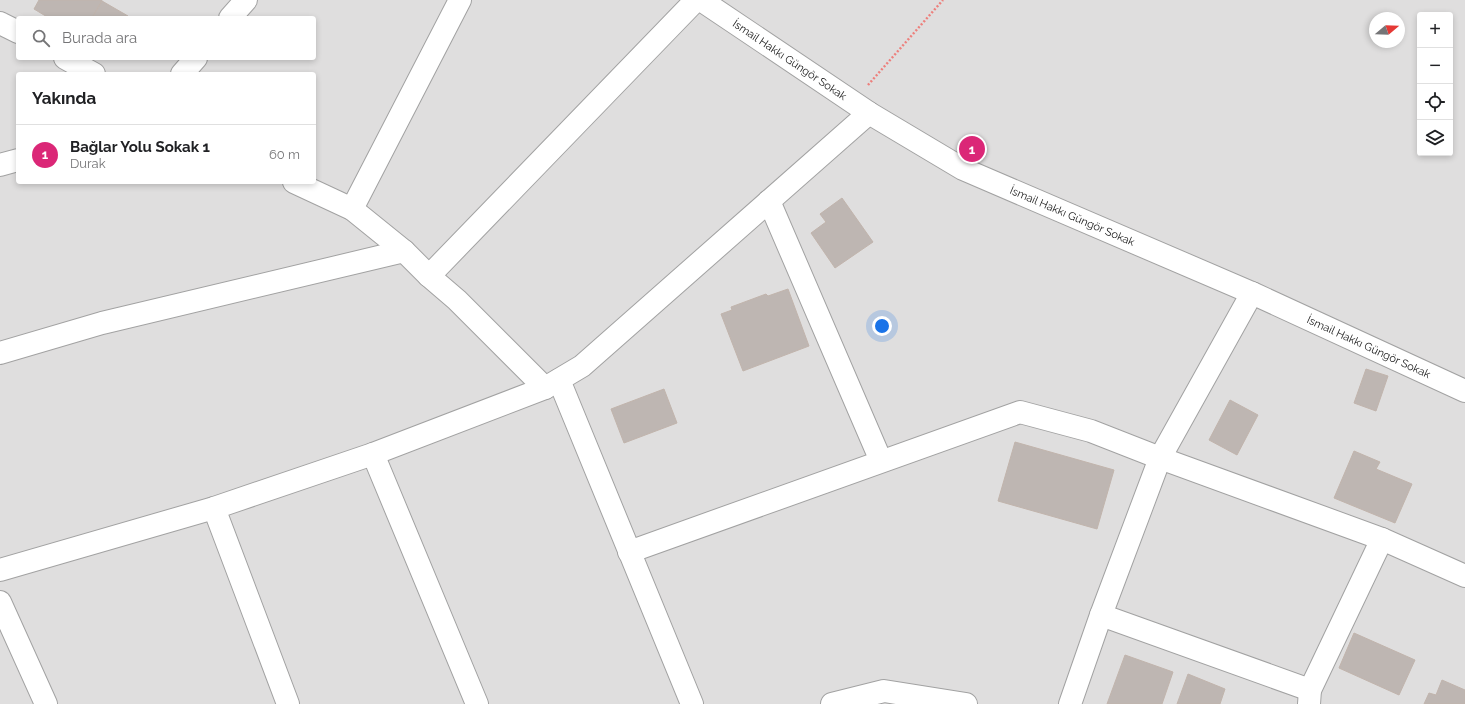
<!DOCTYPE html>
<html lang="tr">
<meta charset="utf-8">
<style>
:root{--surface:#fff;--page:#f2f2f2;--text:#202124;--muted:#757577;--line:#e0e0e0;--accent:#db2777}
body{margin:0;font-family:Raleway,sans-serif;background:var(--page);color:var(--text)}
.controls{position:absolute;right:12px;top:12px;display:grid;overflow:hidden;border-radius:4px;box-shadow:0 2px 6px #0003}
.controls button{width:36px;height:36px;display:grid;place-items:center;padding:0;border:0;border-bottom:1px solid var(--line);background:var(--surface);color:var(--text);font:20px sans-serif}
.compass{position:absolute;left:1369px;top:12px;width:36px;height:36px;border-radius:50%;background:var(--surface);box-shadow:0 2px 6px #0003;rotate:71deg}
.you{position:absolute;left:882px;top:326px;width:14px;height:14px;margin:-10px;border:3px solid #fff;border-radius:50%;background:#1a73e8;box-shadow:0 0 0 6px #1a73e833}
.badge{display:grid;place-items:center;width:26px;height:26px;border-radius:50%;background:var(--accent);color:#fff;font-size:13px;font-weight:700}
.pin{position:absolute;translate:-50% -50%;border:2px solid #fff;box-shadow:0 1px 4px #0006}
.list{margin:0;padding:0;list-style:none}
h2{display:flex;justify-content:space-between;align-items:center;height:52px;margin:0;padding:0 16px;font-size:17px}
h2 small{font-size:13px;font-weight:400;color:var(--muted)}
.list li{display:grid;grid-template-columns:26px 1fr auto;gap:12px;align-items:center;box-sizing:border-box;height:60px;padding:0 16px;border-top:1px solid var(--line)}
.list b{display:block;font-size:15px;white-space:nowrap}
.list p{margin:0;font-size:13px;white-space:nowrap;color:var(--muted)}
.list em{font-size:13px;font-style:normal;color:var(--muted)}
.icon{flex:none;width:22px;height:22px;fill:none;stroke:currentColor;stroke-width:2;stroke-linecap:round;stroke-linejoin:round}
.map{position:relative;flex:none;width:1465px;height:704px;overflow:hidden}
.search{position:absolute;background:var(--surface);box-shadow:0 2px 6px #0003;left:16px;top:16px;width:300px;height:44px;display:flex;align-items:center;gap:10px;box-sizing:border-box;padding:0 14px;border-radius:4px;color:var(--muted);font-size:15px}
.panel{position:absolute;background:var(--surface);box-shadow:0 2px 6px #0003;left:16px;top:72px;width:300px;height:112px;border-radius:4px}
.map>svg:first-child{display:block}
.residential{fill:#dfdede;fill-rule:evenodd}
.building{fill:#beb6b2;stroke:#c1b4ac}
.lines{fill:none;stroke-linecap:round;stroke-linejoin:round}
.street-casing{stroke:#a2a2a2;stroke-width:24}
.path{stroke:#ed807d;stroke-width:2.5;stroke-dasharray:2 2;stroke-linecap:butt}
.street{stroke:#fff;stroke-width:22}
.labels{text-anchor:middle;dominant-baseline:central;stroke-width:3.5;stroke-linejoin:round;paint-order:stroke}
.street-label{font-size:11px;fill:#212121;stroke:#fff}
</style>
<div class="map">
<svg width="1465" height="704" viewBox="0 0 1465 704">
<rect width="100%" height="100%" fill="#f1ede9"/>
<path class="residential" d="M0 0H1465V704H0ZM1420 15H1450V153H1420ZM18 18H314V58H18ZM1375 18H1399V42H1375ZM18 74H314V182H18Z"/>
<g class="building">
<path d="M39 0H102L92 18H49L34 9Z"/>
<path d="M102 1 128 16 127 18H92Z"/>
<path d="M842 198 873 242 835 268 811 233 826 222 820 214Z"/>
<path d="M788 289 809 346 743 371 721 314 732 310 731 307 766 294 768 296Z"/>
<path d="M1366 369 1388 376 1376 411 1354 403Z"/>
<path d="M664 389 677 423 624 443 611 409Z"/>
<path d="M1230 400 1258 415 1237 455 1209 440Z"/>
<path d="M1015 442 1114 470 1097 529 998 501Z"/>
<path d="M1354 451 1380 462 1376 469 1412 484 1395 523 1334 498Z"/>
<path d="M1354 633 1415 660 1399 695 1339 668Z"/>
<path d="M1125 655 1173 672 1162 704H1107Z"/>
<path d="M1188 674 1225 689 1220 704H1177Z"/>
<path d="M1442 680 1465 690V704H1424L1429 693 1436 695Z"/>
</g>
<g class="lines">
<defs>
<g id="street">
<path id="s1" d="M701 0 869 113 963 169 1252 293 1465 391"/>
<path d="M230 18 246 0"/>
<path d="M0 23 18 32"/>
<path d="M65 58 94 74"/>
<path d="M182 74 196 58"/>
<path d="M0 165 18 160"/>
<path d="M294 182 352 209 404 251 429 276 457 300 545 388"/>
<path d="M769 201 881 461"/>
<path d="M352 209 460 0"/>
<path d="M429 276 696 0"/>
<path d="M0 353 102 323 404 251"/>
<path d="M559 380 692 704"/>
<path d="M373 454 477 704"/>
<path d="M214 508 288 704"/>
<path d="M629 552 1020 412 1091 431 1160 458 1382 539 1465 576"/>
<path d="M0 570 214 508 373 454 545 388 582 366 869 113"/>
<path d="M0 602 46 704"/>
<path d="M1101 615 1310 690"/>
<path d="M832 704 884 691 966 704"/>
<path d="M1070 704 1101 615 1160 458 1252 293"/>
<path d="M1309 704 1310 690 1382 539"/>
</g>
</defs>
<use href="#street" class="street-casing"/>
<path class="path" d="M868 85 943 0"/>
<use href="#street" class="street"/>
</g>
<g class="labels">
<g class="street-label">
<text stroke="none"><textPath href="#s1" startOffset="107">İsmail Hakkı Güngör Sokak</textPath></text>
<text stroke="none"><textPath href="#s1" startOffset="431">İsmail Hakkı Güngör Sokak</textPath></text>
<text stroke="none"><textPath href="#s1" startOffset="755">İsmail Hakkı Güngör Sokak</textPath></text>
</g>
</g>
</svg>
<div class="controls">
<button>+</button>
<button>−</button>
<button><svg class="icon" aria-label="locate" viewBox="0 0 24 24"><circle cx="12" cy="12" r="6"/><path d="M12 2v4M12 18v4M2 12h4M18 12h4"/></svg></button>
<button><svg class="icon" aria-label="layers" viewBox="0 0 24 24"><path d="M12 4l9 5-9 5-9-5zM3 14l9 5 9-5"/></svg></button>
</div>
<svg class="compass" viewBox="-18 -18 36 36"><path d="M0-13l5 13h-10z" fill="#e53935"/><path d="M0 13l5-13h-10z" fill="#757577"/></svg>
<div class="you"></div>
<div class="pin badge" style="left:972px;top:149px">1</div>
<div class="search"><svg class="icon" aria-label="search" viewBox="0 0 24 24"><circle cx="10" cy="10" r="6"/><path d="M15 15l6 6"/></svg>Burada ara</div>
<section class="panel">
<h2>Yakında<small></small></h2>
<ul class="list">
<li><span class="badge">1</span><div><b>Bağlar Yolu Sokak 1</b><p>Durak</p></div><em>60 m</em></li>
</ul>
</section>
</div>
